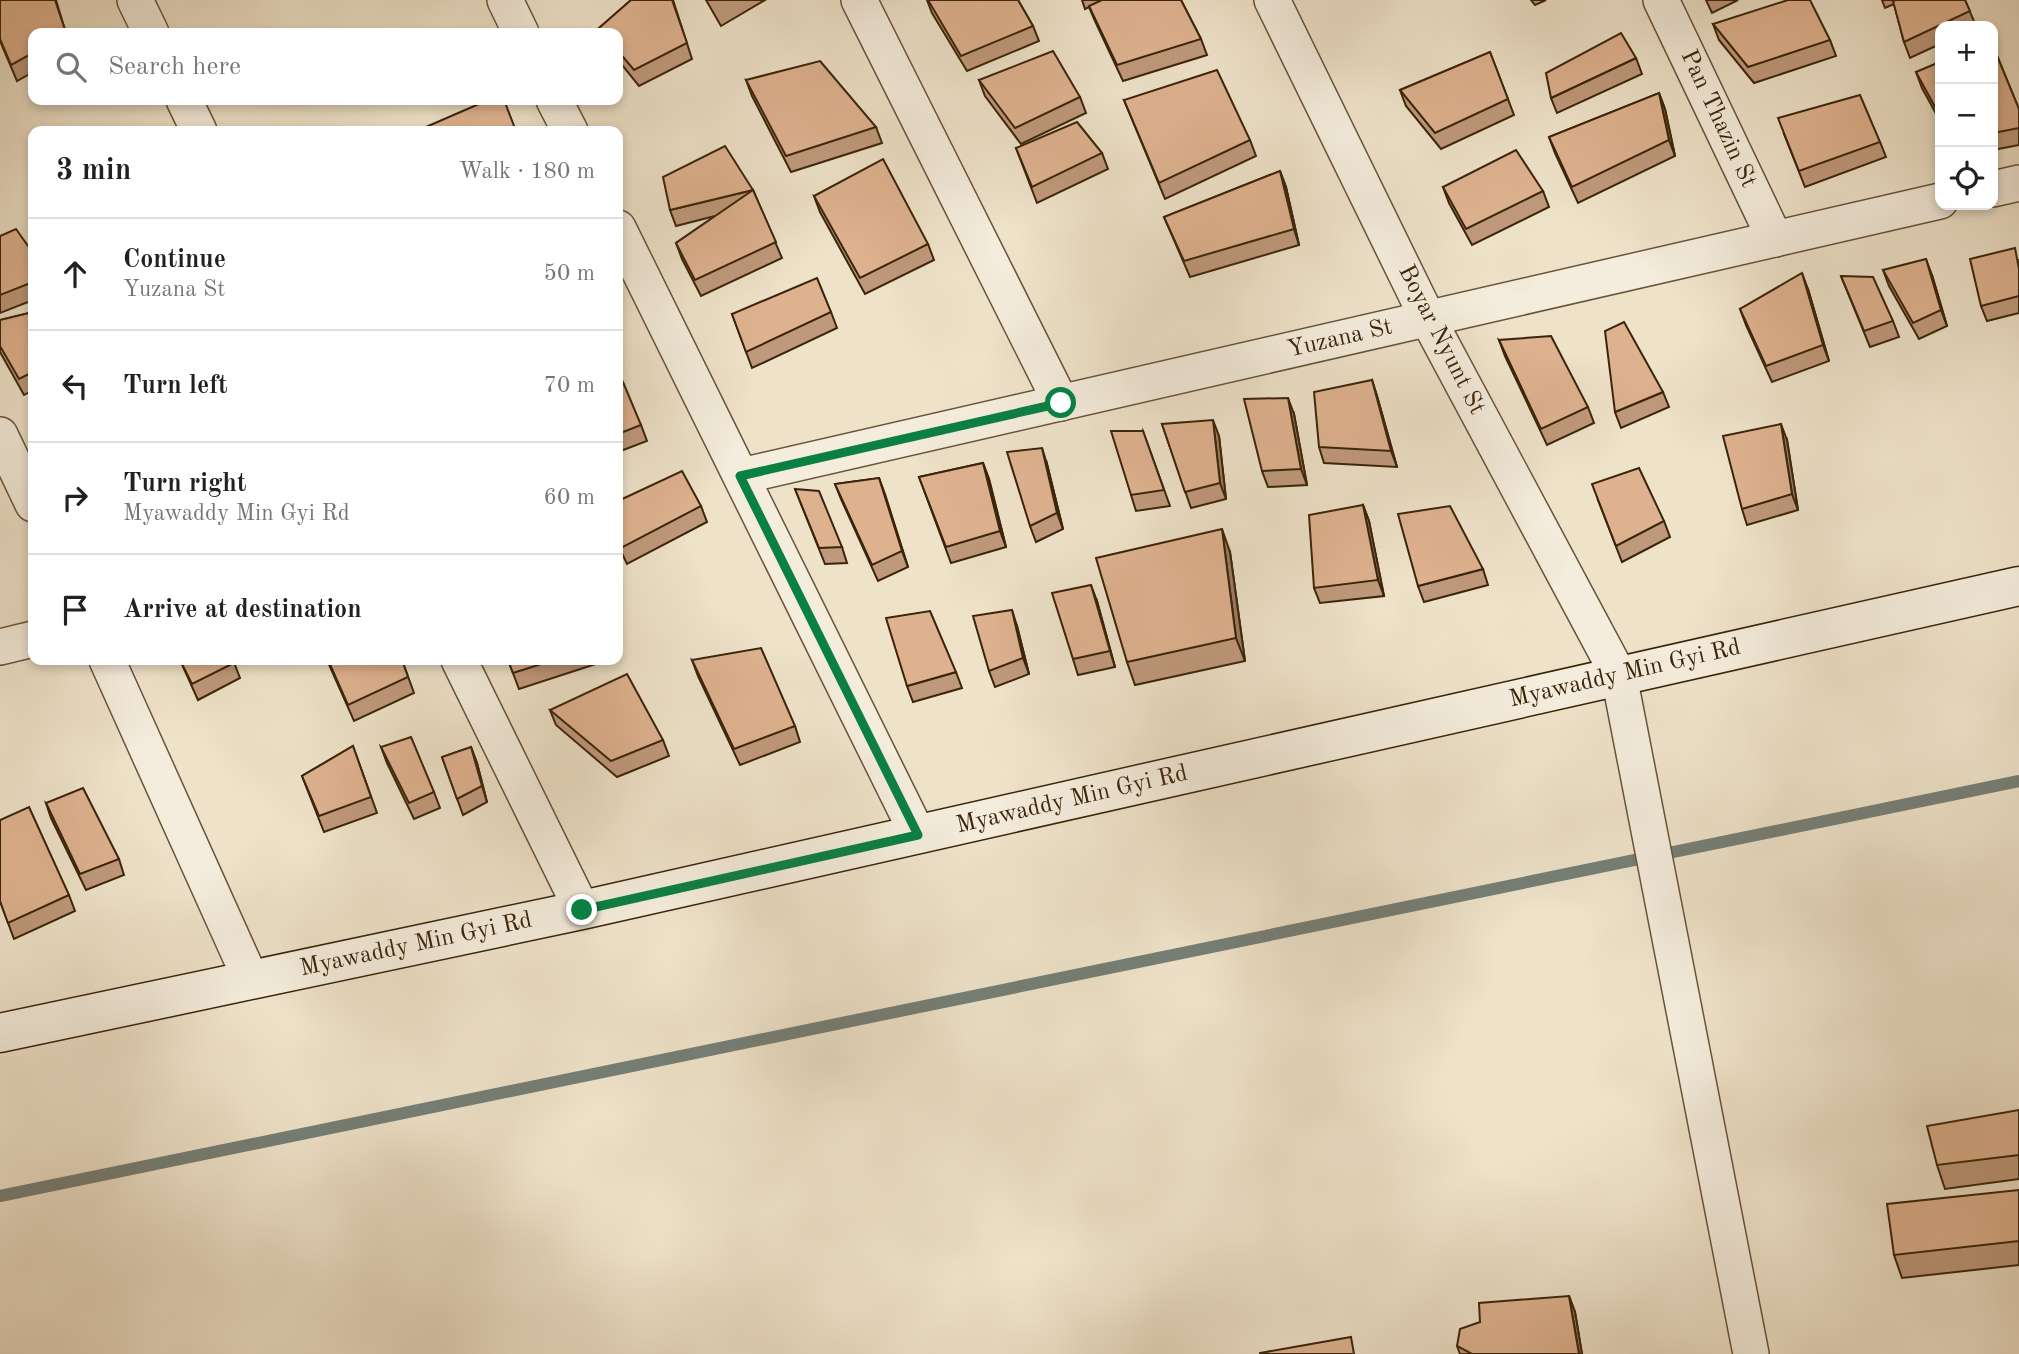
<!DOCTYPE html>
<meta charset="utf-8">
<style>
:root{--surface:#fff;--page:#f2f2f2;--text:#202124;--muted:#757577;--line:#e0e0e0}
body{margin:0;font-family:"Old Standard TT",serif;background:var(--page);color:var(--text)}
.controls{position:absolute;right:21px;top:21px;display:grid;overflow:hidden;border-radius:14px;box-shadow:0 4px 10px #0003}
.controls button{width:63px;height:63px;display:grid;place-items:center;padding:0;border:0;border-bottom:2px solid var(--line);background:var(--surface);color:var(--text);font:35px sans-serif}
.stop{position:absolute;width:21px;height:21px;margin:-16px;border:5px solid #0b8043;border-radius:50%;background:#fff}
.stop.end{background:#0b8043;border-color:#fff;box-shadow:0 2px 7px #0008}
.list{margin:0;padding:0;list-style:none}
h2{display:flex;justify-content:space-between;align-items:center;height:91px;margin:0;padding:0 28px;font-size:30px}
h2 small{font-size:23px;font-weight:400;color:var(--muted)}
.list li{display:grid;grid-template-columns:46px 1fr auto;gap:21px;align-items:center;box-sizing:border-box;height:112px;padding:0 28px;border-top:2px solid var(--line)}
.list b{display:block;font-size:26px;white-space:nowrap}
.list p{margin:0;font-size:23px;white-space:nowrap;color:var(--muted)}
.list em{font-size:23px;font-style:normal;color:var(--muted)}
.icon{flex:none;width:38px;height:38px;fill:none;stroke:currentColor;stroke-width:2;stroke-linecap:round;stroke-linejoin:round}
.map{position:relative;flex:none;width:2019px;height:1354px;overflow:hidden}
.search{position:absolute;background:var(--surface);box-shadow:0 4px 10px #0003;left:28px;top:28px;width:595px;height:77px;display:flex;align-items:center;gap:18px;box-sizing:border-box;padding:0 24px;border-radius:14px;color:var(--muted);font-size:26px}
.panel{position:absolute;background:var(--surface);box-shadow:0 4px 10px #0003;left:28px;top:126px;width:595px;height:539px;border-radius:14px}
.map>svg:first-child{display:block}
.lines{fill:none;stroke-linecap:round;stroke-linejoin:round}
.stream{stroke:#757f77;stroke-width:12}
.minor-casing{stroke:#67543a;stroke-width:38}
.secondary-casing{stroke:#3a240a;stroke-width:41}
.minor{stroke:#f4ecdc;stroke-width:35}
.secondary{stroke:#f4ecdc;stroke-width:38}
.wall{fill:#bf997b;stroke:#3a240a;stroke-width:2}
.shaded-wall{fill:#9b7d64;stroke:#3a240a;stroke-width:2}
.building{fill:#deb28f;stroke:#3a240a;stroke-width:2}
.route{stroke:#0b8043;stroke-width:9}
.labels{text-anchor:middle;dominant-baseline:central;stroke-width:5;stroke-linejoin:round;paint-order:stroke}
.street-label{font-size:24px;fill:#3a240a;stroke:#f4ecdc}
</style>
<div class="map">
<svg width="2019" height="1354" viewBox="0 0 2019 1354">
<rect width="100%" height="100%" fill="#eee2c9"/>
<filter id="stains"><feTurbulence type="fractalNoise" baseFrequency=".00286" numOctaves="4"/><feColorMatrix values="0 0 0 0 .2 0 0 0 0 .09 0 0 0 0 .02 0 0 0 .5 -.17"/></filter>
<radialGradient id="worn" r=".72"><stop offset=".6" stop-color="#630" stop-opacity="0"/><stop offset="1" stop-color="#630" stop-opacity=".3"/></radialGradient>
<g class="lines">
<path class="stream" d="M0 1196 2019 781"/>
<defs>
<g id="minor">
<path d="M135 0 151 33"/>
<path d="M505 0 521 33"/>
<path d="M859 0 1061 403"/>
<path d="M1272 0 1428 319 1619 676 1751 1354"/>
<path d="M1661 0 1775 239"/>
<path d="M184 100 199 131"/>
<path d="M554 100 570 131"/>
<path d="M1993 189 2019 183"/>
<path d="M618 228 918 835"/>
<path d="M0 435 33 504"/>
<path d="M741 476 1940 201"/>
<path d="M0 647 33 639"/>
<path d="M107 660 251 980"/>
<path d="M459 660 582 910"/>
</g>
<path id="secondary" d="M0 1033 582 910 2019 586"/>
</defs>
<use href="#minor" class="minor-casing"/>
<use href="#secondary" class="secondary-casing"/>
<use href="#minor" class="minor"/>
<use href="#secondary" class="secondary"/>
</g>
<g class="wall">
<path d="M0 0H56L66 33H33V72L17 81 0 41Z"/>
<path d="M631 0H673L692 59 639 86 618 60V33H601L599 28Z"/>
<path d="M706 0H765L721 26Z"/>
<path d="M927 0H1018L1033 26 1039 41 967 71 932 13Z"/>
<path d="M1082 0H1181L1201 39 1207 55 1123 81 1095 21 1089 7 1085 9Z"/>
<path d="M1531 0H1546L1535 5Z"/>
<path d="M1706 0H1738L1712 13Z"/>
<path d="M1882 0H1965L1976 26H1940V44L1910 58 1904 42 1894 4 1885 8Z"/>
<path d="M1713 24 1830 40 1836 56 1754 83 1719 40Z"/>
<path d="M1993 46 2019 109V145L1993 150Z"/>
<path d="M1490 52 1514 115 1441 149 1406 106 1400 90Z"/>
<path d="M1636 58 1642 74 1557 113 1551 98Z"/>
<path d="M1940 62V121L1922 88 1916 72Z"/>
<path d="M746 80 876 127 882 143 791 172 752 96Z"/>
<path d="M979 80 1080 97 1086 113 1021 144 985 96Z"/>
<path d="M1659 93 1665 109 1675 156 1578 203 1555 153 1549 137Z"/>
<path d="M1124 100 1250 140 1256 156 1165 199Z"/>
<path d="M1784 134 1880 142 1886 157 1805 187Z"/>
<path d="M1016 148 1102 153 1108 169 1037 203Z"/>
<path d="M1280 171 1286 187 1299 245 1190 277 1164 217Z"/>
<path d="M1443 187 1543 191 1549 207 1472 245 1449 203Z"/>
<path d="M753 190 782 258 701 296 682 259 676 243 715 216 676 226 670 210Z"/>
<path d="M814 196 928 244 934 260 865 294 820 212Z"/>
<path d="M0 236 33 253V300L0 313Z"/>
<path d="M2019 260V313L1987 321 1981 306Z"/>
<path d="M1883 270 1932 275 1947 326 1919 339 1889 286Z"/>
<path d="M1841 276 1893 321 1899 337 1870 347Z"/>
<path d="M1808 289 1829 361 1772 382 1746 325 1740 309Z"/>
<path d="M33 312V390L24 395 0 352V320Z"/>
<path d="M831 312 837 328 752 368 732 314Z"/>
<path d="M1499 340 1588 407 1594 423 1547 445 1505 356Z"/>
<path d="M1372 380 1377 396 1397 467 1324 463 1319 447Z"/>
<path d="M618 384 641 425 647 441 618 452Z"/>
<path d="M1663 392 1669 407 1621 428 1615 412Z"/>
<path d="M1294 414 1307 485 1268 487 1262 471Z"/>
<path d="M1162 424 1219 436 1226 499 1191 508Z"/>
<path d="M1143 431 1170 506 1136 511 1131 495Z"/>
<path d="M1787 440 1798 510 1747 525 1742 509Z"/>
<path d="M983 463 989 479 1006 547 951 563 919 477Z"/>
<path d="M1047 464 1063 529 1036 542 1030 526Z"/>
<path d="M879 478 908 567 878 581 841 499 835 484Z"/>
<path d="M795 489 842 547 847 563 825 564Z"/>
<path d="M1598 500 1664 521 1670 537 1622 562Z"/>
<path d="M618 501 701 506 707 522 627 564 618 545Z"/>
<path d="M1363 505 1369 521 1384 596 1320 603 1314 588Z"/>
<path d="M1230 552 1245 661 1135 685 1127 662Z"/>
<path d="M1483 569 1488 585 1424 602 1418 586Z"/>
<path d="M1097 601 1115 667 1078 675 1073 659Z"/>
<path d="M1017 626 1029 674 995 687 989 671Z"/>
<path d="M180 660H233L240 678 198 700Z"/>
<path d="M327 660H402L414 693 354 721Z"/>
<path d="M508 660H608L519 689Z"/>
<path d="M692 660 795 726 800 742 740 765 698 676Z"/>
<path d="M956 672 962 688 913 702 907 686Z"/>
<path d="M550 710 663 740 669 756 617 777 556 725Z"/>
<path d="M353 746 377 813 324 832 302 776Z"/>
<path d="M381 747 434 792 440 808 414 819 387 763Z"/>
<path d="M471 747 477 763 487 802 463 815 442 757Z"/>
<path d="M46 803 119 859 124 875 86 890 51 818Z"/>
<path d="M69 895 75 911 14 939 0 901Z"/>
<path d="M2019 1110V1179L1945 1189 1937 1165Z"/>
<path d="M2019 1190V1265L1902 1278 1894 1255Z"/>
<path d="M1569 1296 1575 1312 1582 1354H1460L1457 1346Z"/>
</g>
<g class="shaded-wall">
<path d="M1659 93 1665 109 1675 156 1669 140Z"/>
<path d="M1280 171 1286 187 1299 245 1294 229Z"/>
<path d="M1926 259 1932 275 1947 326 1941 310Z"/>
<path d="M1802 273 1808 289 1829 361 1823 345Z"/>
<path d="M1372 380 1377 396 1397 467 1391 451Z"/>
<path d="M1288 398 1294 414 1307 485 1301 469Z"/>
<path d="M1213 420 1219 436 1226 499 1220 483Z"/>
<path d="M1781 424 1787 440 1798 510 1792 494Z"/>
<path d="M1042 448 1047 464 1063 529 1057 513Z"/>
<path d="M983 463 989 479 1006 547 1000 531Z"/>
<path d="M879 478 885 494 908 567 902 551Z"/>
<path d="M1363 505 1369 521 1384 596 1378 580Z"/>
<path d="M1222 529 1230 552 1245 661 1236 638Z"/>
<path d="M1091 585 1097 601 1115 667 1110 651Z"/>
<path d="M1012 610 1017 626 1029 674 1023 658Z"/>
<path d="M471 747 477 763 487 802 482 786Z"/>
<path d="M1569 1296 1575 1312 1582 1354H1579Z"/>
</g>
<g class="building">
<path d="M0 0H55L66 33H33V53L11 65 0 39Z"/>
<path d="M631 0H672L687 43 634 70 618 51V33H603L599 28Z"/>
<path d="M928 0H1018L1033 26 961 56Z"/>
<path d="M1102 0H1181L1201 39 1117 65 1089 6Z"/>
<path d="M1788 0H1810L1830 40 1748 67 1713 24Z"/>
<path d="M1896 0H1965L1970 11 1904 42 1893 1Z"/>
<path d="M1621 33 1636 58 1551 98 1546 73Z"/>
<path d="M1993 46 2019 109V128L1993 133Z"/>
<path d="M1053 51 1080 97 1015 128 979 80Z"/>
<path d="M1490 52 1508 99 1435 133 1400 90Z"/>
<path d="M820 61 876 127 786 156 746 80Z"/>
<path d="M1940 62V116L1916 72Z"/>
<path d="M1217 70 1250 140 1159 183 1124 100Z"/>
<path d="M1659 93 1669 140 1572 187 1549 137Z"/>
<path d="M1860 95 1880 142 1799 171 1778 118Z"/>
<path d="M488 100H504L516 131H419V130Z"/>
<path d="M1077 122 1102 153 1032 187 1016 148Z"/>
<path d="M725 146 753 190 670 210 663 177Z"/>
<path d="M1516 150 1543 191 1466 229 1443 187Z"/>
<path d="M883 159 928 244 860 278 814 196Z"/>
<path d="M1280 171 1294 229 1184 261 1164 217Z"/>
<path d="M753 190 776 242 695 280 676 243Z"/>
<path d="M16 229 33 253V282L0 295V236Z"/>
<path d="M2015 248 2019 269V296L1981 306 1970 259Z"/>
<path d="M1926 259 1941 310 1913 323 1883 270Z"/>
<path d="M1802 273 1823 345 1766 366 1740 309Z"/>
<path d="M1841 276 1873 277 1893 321 1864 331Z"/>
<path d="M817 278 831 312 746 352 732 314Z"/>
<path d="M33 312V372L19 379 0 346V320Z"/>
<path d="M1624 322 1663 392 1615 412 1605 331Z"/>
<path d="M1551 336 1588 407 1541 429 1499 340Z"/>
<path d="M1372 380 1391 451 1319 447 1314 392Z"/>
<path d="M623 382 641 425 618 434V384Z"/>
<path d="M1288 398 1301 469 1262 471 1244 399Z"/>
<path d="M1213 420 1220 483 1185 492 1162 424Z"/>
<path d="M1781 424 1792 494 1742 509 1723 436Z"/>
<path d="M1111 431H1143L1164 490 1131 495Z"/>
<path d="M1042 448 1057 513 1030 526 1007 452Z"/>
<path d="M983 463 1000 531 946 547 919 477Z"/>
<path d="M1639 468 1664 521 1616 546 1592 484Z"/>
<path d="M682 471 701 506 621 548 618 542V501Z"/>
<path d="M879 478 902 551 872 565 835 484Z"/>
<path d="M795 489 819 491 842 547 819 548Z"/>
<path d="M1363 505 1378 580 1314 588 1309 515Z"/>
<path d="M1450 506 1483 569 1418 586 1398 514Z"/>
<path d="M1222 529 1236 638 1127 662 1096 558Z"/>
<path d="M1091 585 1110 651 1073 659 1052 593Z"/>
<path d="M1012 610 1023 658 989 671 973 616Z"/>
<path d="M930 611 956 672 907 686 886 618Z"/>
<path d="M761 648 795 726 734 749 692 660Z"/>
<path d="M180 660H233L234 663 192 684Z"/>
<path d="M328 660H402L408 677 348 705Z"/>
<path d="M508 660H554L513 673Z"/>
<path d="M627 674 663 740 611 761 550 710Z"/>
<path d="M411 737 434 792 409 803 381 747Z"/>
<path d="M353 746 371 797 319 816 302 776Z"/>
<path d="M471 747 482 786 457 799 442 757Z"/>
<path d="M83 788 119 859 80 874 46 803Z"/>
<path d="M29 807 69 895 8 923 0 901V820Z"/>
<path d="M2019 1110V1155L1937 1165 1927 1126Z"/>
<path d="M2019 1190V1241L1894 1255 1887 1204Z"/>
<path d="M1569 1296 1579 1354H1472L1457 1346 1460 1329 1480 1322 1479 1303Z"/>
<path d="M1351 1337 1354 1354H1260V1353Z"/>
</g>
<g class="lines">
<path class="route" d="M582 910 918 835 740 476 1061 403"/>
</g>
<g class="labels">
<g class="street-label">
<text transform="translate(1718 119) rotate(65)">Pan Thazin St</text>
<text transform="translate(1340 339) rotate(-13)">Yuzana St</text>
<text transform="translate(1441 340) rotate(63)">Boyar Nyunt St</text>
<text transform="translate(1625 674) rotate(-13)">Myawaddy Min Gyi Rd</text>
<text transform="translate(1072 800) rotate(-13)">Myawaddy Min Gyi Rd</text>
<text transform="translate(416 945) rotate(-12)">Myawaddy Min Gyi Rd</text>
</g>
</g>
<rect width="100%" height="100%" filter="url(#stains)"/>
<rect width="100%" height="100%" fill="url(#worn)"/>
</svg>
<div class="controls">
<button>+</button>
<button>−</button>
<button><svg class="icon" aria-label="locate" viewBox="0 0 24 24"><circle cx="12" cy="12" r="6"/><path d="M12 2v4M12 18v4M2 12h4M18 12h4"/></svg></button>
</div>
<div class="stop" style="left:1061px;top:403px"></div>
<div class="stop end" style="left:582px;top:910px"></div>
<div class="search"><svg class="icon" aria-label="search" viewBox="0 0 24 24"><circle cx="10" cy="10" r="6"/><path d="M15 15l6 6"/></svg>Search here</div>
<section class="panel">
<h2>3 min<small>Walk · 180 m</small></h2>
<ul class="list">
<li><svg class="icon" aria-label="ahead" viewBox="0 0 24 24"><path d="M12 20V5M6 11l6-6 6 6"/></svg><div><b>Continue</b><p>Yuzana St</p></div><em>50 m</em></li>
<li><svg class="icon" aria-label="left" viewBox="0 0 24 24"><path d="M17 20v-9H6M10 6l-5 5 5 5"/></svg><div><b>Turn left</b></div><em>70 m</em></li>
<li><svg class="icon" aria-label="right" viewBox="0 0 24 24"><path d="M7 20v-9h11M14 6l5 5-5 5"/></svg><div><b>Turn right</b><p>Myawaddy Min Gyi Rd</p></div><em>60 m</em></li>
<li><svg class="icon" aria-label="arrive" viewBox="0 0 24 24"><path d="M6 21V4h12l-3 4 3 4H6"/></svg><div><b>Arrive at destination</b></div></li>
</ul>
</section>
</div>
